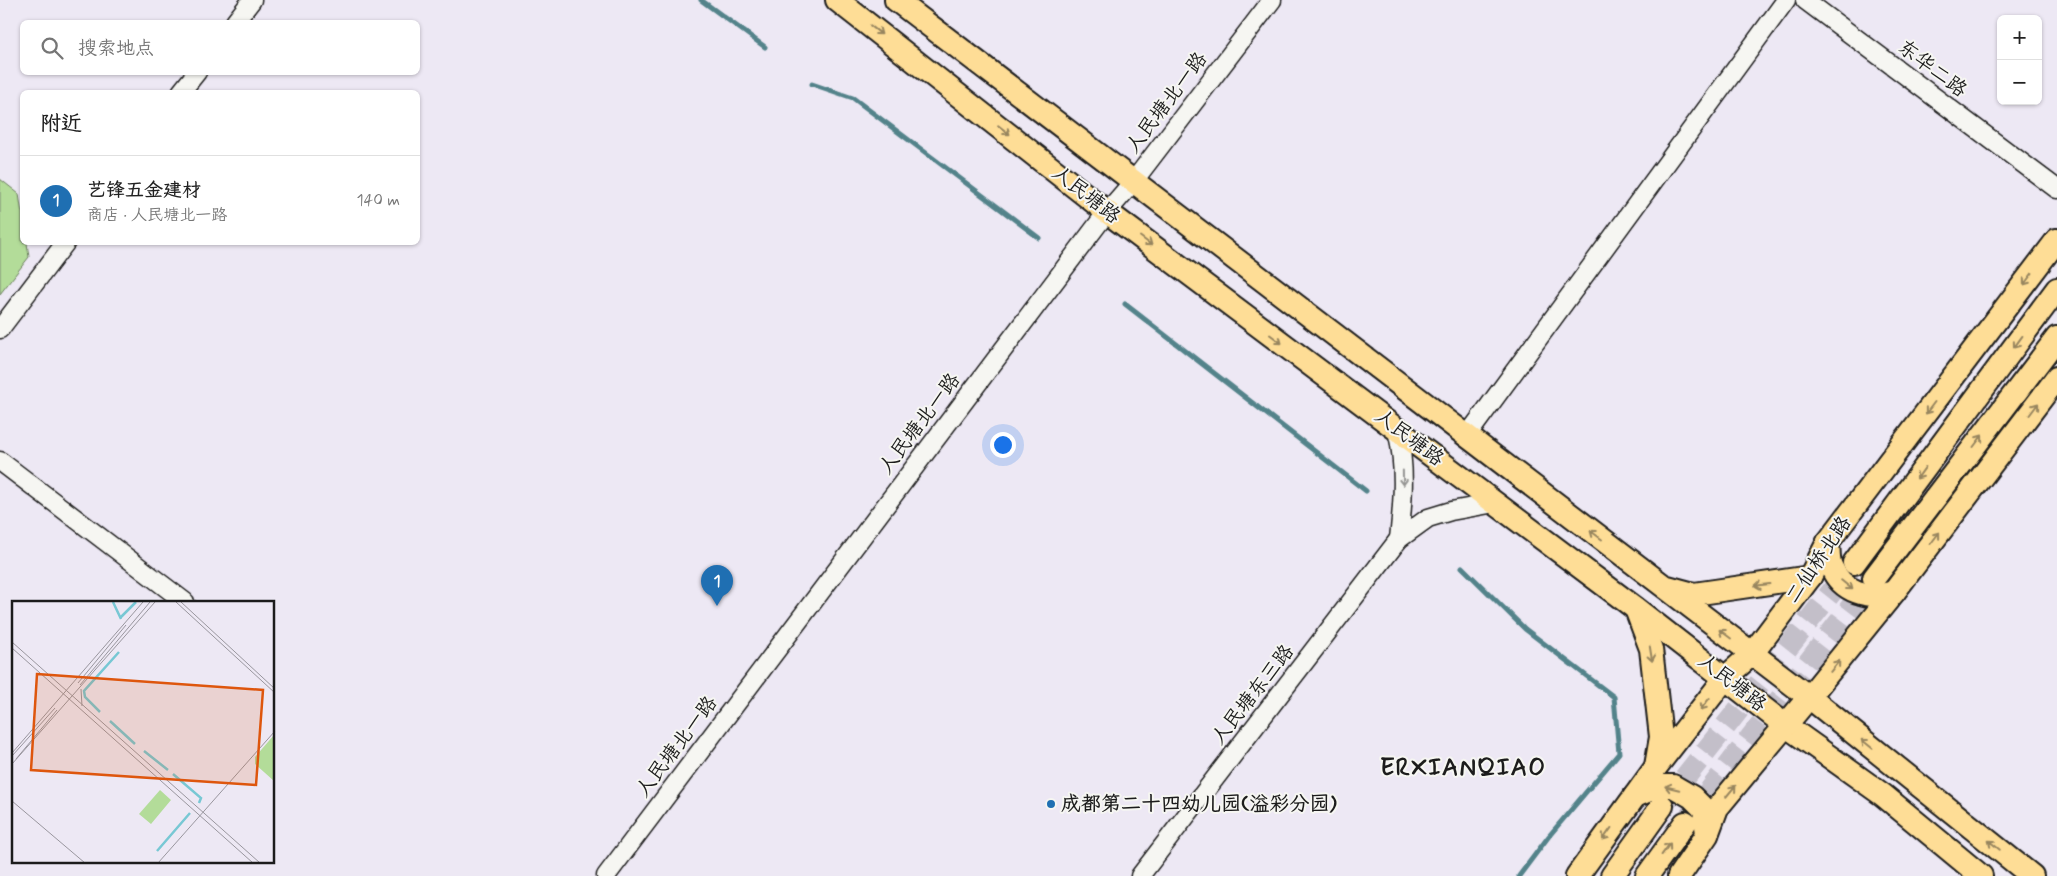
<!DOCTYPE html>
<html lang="zh">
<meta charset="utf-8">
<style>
:root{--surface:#fff;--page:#f6f6f6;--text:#222;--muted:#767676;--line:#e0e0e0;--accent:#1f6fb2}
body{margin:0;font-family:Mynerve,"LXGW WenKai TC",sans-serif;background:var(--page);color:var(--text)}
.controls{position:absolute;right:15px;top:15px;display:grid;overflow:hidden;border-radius:8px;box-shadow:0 1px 4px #0004}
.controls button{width:45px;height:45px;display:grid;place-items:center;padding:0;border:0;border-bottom:1px solid var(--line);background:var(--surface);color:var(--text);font:25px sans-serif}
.you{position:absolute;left:1002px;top:444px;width:18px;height:18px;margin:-12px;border:4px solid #fff;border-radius:50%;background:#1a73e8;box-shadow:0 0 0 8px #1a73e833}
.badge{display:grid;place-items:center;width:32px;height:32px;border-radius:50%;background:var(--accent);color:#fff;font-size:16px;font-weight:700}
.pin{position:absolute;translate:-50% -41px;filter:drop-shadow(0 1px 2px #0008)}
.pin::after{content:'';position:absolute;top:26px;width:18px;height:15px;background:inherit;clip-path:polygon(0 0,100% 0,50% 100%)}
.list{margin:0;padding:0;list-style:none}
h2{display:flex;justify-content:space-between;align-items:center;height:65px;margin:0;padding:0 20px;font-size:21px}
h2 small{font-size:16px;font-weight:400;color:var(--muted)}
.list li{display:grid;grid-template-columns:32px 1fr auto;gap:15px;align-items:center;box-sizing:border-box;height:90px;padding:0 20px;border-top:1px solid var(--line)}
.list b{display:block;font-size:19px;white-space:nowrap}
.list p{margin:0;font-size:16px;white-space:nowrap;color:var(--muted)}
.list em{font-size:16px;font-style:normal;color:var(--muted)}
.icon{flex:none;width:28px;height:28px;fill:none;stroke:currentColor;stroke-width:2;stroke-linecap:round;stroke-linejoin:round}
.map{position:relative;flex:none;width:2057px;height:876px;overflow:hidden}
.search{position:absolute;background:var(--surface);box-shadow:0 1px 4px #0004;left:20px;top:20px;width:400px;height:55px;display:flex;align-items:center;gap:12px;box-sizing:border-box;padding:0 18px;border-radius:8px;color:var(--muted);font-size:19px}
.panel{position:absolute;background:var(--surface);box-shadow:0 1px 4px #0004;left:20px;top:90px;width:400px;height:155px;border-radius:8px}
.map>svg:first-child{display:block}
.green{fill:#b3dc99;stroke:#687c5a}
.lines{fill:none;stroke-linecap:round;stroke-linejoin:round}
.stream{stroke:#53838a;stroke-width:5}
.major-tunnel{stroke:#c3bfc9;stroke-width:22;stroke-dasharray:22 11;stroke-linecap:butt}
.minor-casing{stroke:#1c1c1c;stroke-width:21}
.major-casing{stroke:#1c1c1c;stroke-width:26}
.minor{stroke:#f6f6f2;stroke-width:18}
.major{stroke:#fedd96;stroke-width:22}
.oneway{stroke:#98865f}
.oneway2{stroke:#949492}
.poi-dot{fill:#1f6fb2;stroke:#f6f6f2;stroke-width:2}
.labels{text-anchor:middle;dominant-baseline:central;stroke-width:4;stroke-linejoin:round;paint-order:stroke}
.street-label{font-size:20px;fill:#1c1c1c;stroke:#f6f6f2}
.poi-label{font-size:20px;font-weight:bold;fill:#1c1c1c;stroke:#f6f6f2;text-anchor:start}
.district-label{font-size:25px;font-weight:bold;letter-spacing:1px;fill:#1c1c1c;stroke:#f6f6f2}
.inset-river{fill:none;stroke:#78c8d4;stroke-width:2.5}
.inset-road{fill:none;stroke:#99969e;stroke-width:1}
.view{fill:#de560d;fill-opacity:0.15;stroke:#de560d;stroke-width:2.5}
.inset-edge{fill:none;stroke:#1c1c1c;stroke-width:2.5}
</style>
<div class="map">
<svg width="2057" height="876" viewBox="0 0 2057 876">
<rect width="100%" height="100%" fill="#ede8f4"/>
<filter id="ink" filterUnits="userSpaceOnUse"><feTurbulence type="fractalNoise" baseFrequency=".02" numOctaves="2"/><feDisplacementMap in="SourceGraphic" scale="10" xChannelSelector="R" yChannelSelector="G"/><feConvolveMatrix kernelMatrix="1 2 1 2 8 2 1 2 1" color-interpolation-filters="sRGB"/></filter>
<g filter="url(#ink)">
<path class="green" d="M0 179 19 194 22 214V242L27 243 29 257 0 294Z"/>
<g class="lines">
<g class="stream">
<path d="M701 0 765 47"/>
<path d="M812 84 853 98 1039 238"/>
<path d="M1125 304 1366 491"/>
<path d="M1462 567 1525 629 1614 697 1619 753 1549 836 1519 876"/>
</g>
<g class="major-tunnel">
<path d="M1664 804 1852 566"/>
<path d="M1687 820 1872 580"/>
</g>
<defs>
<g id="minor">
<path d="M1805 0 2057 189"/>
<path d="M235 22 252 0"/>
<path d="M181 92 197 72"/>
<path d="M0 329 66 242"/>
<path d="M1397 430C1406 466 1403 502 1399 539L1428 518 1451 511 1495 503"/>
<path d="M1467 436 1786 0"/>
<path d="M0 461 185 602"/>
<path d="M606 876 1107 212 1133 182 1272 0"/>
<path d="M1140 876 1399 539"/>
</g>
<g id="major">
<path d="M837 0 1107 212 1635 608 1785 725 1883 795 1981 876"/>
<path d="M896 0 1809 697 2032 876"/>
<path d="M1828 542C1829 550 1828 559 1831 566 1841 592 1869 600 1894 592"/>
<path d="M1854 563 2057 289"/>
<path d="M1874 578 2057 338"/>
<path d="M1668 587 1694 594 1810 577"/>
<path d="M1636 609 1651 649 1661 737 1656 766"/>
<path d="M1635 796 1659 786H1673L1692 797 1704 809 1707 834"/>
<path d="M1577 876 1656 767 1726 677 1752 654 1810 577 1828 542 2057 240"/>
<path d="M1612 876 1662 806"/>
<path d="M1647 876 1685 823"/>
<path d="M1679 876 1707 835 1717 808 1809 697 1894 592 2057 378"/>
</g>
</defs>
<use href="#minor" class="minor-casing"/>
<use href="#major" class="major-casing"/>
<use href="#minor" class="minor"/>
<use href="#major" class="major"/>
</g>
<defs><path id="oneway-shaft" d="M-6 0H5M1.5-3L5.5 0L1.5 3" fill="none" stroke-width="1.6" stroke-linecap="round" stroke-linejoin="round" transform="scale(1.25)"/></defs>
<g class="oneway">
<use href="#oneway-shaft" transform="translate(876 30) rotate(38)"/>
<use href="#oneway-shaft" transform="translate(1004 130) rotate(38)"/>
<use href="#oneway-shaft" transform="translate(1146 241) rotate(37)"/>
<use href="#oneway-shaft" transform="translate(2028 279) rotate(127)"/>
<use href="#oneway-shaft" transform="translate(1276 339) rotate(37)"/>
<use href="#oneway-shaft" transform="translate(2018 342) rotate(126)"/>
<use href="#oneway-shaft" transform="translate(1930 408) rotate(127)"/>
<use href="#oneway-shaft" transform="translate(2034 409) rotate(-53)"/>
<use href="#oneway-shaft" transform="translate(1978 441) rotate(-53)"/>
<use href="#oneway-shaft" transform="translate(1921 473) rotate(126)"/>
<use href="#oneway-shaft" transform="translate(1596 535) rotate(-143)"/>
<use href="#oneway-shaft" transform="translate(1935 538) rotate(-53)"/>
<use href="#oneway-shaft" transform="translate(1762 585) rotate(173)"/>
<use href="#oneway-shaft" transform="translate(1847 585) rotate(39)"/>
<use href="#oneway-shaft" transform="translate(1725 634) rotate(-143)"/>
<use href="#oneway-shaft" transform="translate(1651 654) rotate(81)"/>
<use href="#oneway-shaft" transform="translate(1835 666) rotate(-51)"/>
<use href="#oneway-shaft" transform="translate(1705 704) rotate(128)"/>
<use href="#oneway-shaft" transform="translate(1867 744) rotate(-141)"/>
<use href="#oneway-shaft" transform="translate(1672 788) rotate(-166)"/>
<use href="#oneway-shaft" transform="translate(1731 791) rotate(-50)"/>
<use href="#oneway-shaft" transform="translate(1607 834) rotate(126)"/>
<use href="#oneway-shaft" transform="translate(1994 845) rotate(-141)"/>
<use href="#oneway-shaft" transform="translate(1666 849) rotate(-54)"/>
</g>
<use class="oneway2" href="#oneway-shaft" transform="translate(1403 478) rotate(89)"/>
</g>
<circle class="poi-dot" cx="1051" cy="804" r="5"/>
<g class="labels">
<g class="street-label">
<text transform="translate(1932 69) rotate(37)">东华二路</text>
<text transform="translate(1167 103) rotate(-53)">人民塘北一路</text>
<text transform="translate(1086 195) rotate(38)">人民塘路</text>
<text transform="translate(920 424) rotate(-53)">人民塘北一路</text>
<text transform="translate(1409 438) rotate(37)">人民塘路</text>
<text transform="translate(1819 560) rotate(-56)">二仙桥北路</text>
<text transform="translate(1732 683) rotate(38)">人民塘路</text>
<text transform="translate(1253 695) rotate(-52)">人民塘东三路</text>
<text transform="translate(677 747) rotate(-53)">人民塘北一路</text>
</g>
<g class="poi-label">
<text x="1061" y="804">成都第二十四幼儿园(溢彩分园)</text>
</g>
<g class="district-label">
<text x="1463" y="768">ERXIANQIAO</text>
</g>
</g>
<g transform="translate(12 601)">
<rect width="262" height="262" fill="#ede8f4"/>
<path d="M262 134V180L243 163V156ZM148 189 159 199 139 223 127 213Z" fill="#b3dc99"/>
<path class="inset-river" d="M101 1 109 18M108 17 124 1M88 111 73 96 72 90 107 51M98 120 123 143M132 150 156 169M161 173 189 197 187 202M145 250 178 212"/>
<path class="inset-road" d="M164 1 263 92M169 1 263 88M0 41 248 262M0 47 241 262M66 82 114 24M68 84 138 1M69 88 70 105M0 152 131 1M0 155 43 107M4 158 45 109M0 163 143 1M0 200 73 262M146 262 263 130"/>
<path class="view" d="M25 73 251 89 244 184 19 169Z"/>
<rect width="262" height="262" class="inset-edge"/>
</g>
</svg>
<div class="controls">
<button>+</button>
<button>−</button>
</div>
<div class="you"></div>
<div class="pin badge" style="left:717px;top:606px">1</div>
<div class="search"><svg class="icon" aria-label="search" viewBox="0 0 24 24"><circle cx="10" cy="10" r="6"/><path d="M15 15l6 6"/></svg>搜索地点</div>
<section class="panel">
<h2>附近<small></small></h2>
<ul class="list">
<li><span class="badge">1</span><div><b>艺锋五金建材</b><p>商店 · 人民塘北一路</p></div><em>140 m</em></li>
</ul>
</section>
</div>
